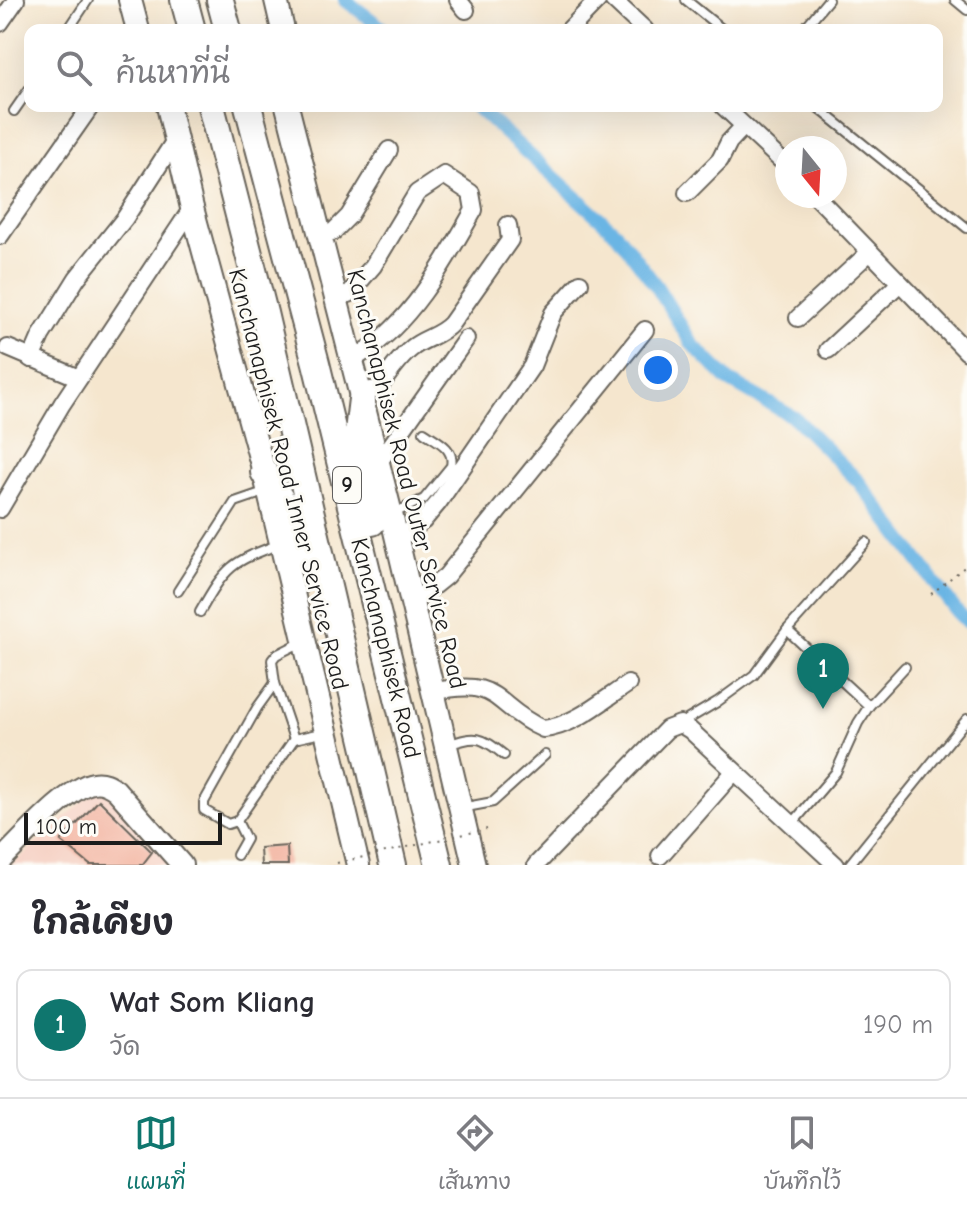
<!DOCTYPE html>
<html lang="th">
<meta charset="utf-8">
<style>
:root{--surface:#fff;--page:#f7f7f7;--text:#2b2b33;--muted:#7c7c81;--line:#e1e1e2;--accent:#0f766e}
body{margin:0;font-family:"Comic Neue","Playpen Sans Thai",sans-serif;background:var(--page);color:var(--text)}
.compass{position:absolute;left:775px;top:136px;width:72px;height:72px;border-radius:50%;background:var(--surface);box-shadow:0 8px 32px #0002;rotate:162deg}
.scale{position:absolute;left:24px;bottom:20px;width:198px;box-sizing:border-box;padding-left:8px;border:4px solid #1c1c1c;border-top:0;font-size:22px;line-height:28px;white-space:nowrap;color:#1c1c1c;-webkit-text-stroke:6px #fdfcf7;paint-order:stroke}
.you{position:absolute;left:658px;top:370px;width:28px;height:28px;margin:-20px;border:6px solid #fff;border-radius:50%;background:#1a73e8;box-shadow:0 0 0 12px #1a73e833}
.badge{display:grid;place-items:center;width:52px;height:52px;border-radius:50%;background:var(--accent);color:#fff;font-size:26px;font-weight:700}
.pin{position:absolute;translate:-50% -66px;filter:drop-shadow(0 2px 4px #0008)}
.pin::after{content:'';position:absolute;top:42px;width:28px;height:24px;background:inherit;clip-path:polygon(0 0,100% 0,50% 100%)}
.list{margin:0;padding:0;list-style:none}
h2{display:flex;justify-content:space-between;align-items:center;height:104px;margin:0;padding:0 32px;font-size:34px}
h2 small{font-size:26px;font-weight:400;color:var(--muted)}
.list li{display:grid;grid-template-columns:52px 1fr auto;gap:24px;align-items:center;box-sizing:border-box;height:112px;margin:0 16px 16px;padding:0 16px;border:2px solid var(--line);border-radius:16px}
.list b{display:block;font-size:30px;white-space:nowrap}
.list p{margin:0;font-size:26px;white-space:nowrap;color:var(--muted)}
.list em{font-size:26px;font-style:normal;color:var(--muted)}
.icon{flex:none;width:44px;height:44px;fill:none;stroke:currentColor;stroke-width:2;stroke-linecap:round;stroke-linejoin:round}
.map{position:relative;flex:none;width:967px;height:865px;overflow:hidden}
.search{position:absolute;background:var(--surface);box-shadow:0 8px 32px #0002;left:24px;right:24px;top:24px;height:88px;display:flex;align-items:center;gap:20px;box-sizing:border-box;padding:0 28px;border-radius:16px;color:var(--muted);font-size:30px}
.sheet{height:232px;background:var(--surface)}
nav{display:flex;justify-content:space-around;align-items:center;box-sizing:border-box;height:112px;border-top:2px solid var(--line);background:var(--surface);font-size:22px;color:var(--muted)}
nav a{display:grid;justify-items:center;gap:4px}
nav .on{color:var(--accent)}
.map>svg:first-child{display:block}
.built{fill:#f6d2c5}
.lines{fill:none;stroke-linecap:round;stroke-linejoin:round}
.canal{stroke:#6bb5e4;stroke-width:14}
.building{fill:#f3b29f}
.service-casing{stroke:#68635a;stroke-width:12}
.minor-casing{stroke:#68635a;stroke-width:20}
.tertiary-casing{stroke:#68635a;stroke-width:24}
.secondary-casing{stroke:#68635a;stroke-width:26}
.trunk-casing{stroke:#68635a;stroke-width:30}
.path{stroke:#68635a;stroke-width:2;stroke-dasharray:2 6;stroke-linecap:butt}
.service{stroke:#fff;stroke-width:8}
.minor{stroke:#fff;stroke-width:16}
.tertiary{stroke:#fff;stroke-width:20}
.secondary{stroke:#fff;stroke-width:22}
.trunk{stroke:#fff;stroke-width:26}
.path-bridge{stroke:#68635a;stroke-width:2;stroke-dasharray:2 6;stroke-linecap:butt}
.labels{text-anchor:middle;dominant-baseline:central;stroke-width:6;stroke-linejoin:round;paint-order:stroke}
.shield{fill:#fdfcf7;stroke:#605f5e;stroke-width:2}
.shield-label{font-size:22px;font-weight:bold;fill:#1c1c1c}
.street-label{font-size:24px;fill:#1c1c1c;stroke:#fdfcf7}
</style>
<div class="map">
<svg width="967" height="865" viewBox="0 0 967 865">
<rect width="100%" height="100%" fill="#fdfcf7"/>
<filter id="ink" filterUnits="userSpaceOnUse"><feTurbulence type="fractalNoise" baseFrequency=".0125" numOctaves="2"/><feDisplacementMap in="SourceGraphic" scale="16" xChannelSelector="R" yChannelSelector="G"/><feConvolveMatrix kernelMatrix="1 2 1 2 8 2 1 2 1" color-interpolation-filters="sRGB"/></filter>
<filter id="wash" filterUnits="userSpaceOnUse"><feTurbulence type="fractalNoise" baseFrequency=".006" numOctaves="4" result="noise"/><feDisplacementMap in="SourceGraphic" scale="32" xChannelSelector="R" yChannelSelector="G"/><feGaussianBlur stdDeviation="1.8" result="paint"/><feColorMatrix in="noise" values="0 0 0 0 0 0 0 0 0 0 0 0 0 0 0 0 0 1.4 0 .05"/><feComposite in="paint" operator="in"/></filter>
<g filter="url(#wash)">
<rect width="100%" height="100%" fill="#f5e6ce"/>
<path class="built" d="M94 792 108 793 179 865H11Z"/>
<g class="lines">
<g class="canal">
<path d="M345 0 385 30"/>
<path d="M475 106 617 234 657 287 692 344 728 380 795 418 859 482 957 612 967 622"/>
</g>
</g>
<g id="blocks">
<g class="building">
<path d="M99 800 152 852 142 865H90L61 841Z"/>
<path d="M287 846 288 865H261L260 848Z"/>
</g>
</g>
</g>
<g filter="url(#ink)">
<use href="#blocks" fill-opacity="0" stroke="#68635a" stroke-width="2"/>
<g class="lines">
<defs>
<g id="service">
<path d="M686 0 723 30"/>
<path d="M955 0 967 10"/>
<path d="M68 30 88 0"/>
<path d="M803 30 828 0"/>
<path d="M816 106 967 228"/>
<path d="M14 111 30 88"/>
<path d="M392 514 424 499 451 466C455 448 437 441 424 432"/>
<path d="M178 591 235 502 267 491"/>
<path d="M200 612C226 566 231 562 280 544"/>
<path d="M787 630 869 706 858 723 836 772 792 824"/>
<path d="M302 642 276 655 272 660 275 683 294 739 326 732"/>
<path d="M275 683 257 708 204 802V810L228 824 237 821 294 739"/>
<path d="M869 706 905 667"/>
<path d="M680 724 717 702 754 675 787 630 866 542"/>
<path d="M448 745C476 735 481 736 504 755"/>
<path d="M461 808 493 802 545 755"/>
<path d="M237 821 246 839 237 855"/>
<path d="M849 865 967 719"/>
</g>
<g id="minor">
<path d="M458 0 466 10"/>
<path d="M613 0 645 30"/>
<path d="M0 23 16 0"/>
<path d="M569 30 598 0"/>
<path d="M723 106 787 166"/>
<path d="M687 193 720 160 729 142 744 126"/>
<path d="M816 196 967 352"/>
<path d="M333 232 349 216 389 150"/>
<path d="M0 236 91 106"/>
<path d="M349 294 373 266 417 193 444 175 471 193 474 210C444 263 412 322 360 355"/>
<path d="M798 318 870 252"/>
<path d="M8 348 79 378"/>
<path d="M828 350 900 283"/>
<path d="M31 359 41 336 77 278 125 218 172 145"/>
<path d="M360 392 378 389C388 375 398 359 412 348 424 338 440 336 451 324L510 240 508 225"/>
<path d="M377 465 466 339"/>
<path d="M0 509 62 404 192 208"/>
<path d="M397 540 423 521 438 503 532 366 553 313 580 283"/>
<path d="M411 604 446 576 645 330"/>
<path d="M433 692C502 676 492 706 543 729 574 726 602 701 628 684"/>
<path d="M660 856 734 772"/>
<path d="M536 865 667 729 680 724 690 730 836 865"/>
</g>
<path id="tertiary" d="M0 861C20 842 68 787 93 783 102 781 109 785 116 790L182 865"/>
<g id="secondary">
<path d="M130 0 138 30"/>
<path d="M276 0 283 30"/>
<path d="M168 106 192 208 264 472 358 865"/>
<path d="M287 106 391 514 474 865"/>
</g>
<g id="trunk">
<path d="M184 0 192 30"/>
<path d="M220 0 228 30"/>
<path d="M211 106 264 313 393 865"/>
<path d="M248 106 316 363 439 865"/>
<path d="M362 399 358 432 372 522"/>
<path d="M264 472 281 500 308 562"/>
</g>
</defs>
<use href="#service" class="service-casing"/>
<use href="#minor" class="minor-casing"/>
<use href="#tertiary" class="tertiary-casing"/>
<use href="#secondary" class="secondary-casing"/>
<use href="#trunk" class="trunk-casing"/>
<path class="path" d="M931 594 967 565"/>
<use href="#service" class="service"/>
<use href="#minor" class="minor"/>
<use href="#tertiary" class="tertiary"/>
<use href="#secondary" class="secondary"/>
<use href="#trunk" class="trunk"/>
<path class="path-bridge" d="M337 863 487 829"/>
</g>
</g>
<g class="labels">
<rect class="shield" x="333" y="467" width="28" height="36" rx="6"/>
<g class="shield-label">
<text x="347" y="485">9</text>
</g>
<g class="street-label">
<text transform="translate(289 479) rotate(76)">Kanchanaphisek Road Inner Service Road</text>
<text transform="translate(407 479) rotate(76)">Kanchanaphisek Road Outer Service Road</text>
<text transform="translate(386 648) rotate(76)">Kanchanaphisek Road</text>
</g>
</g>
</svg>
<svg class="compass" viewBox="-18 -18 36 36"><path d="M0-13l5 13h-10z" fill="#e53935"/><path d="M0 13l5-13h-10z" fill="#7c7c81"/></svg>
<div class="scale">100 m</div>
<div class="you"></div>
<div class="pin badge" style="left:823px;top:709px">1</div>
<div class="search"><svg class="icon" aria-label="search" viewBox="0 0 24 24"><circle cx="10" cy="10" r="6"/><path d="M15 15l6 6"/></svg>ค้นหาที่นี่</div>
</div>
<section class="sheet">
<h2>ใกล้เคียง<small></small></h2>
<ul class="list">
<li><span class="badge">1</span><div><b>Wat Som Kliang</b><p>วัด</p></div><em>190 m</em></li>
</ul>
</section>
<nav>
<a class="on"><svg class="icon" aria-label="map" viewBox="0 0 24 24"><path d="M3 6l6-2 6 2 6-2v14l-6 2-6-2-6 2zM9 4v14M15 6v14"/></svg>แผนที่</a>
<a><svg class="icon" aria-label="directions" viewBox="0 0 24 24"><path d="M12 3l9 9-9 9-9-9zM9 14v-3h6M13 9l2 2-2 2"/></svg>เส้นทาง</a>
<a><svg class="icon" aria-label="saved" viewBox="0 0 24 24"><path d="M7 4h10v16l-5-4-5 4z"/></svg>บันทึกไว้</a>
</nav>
